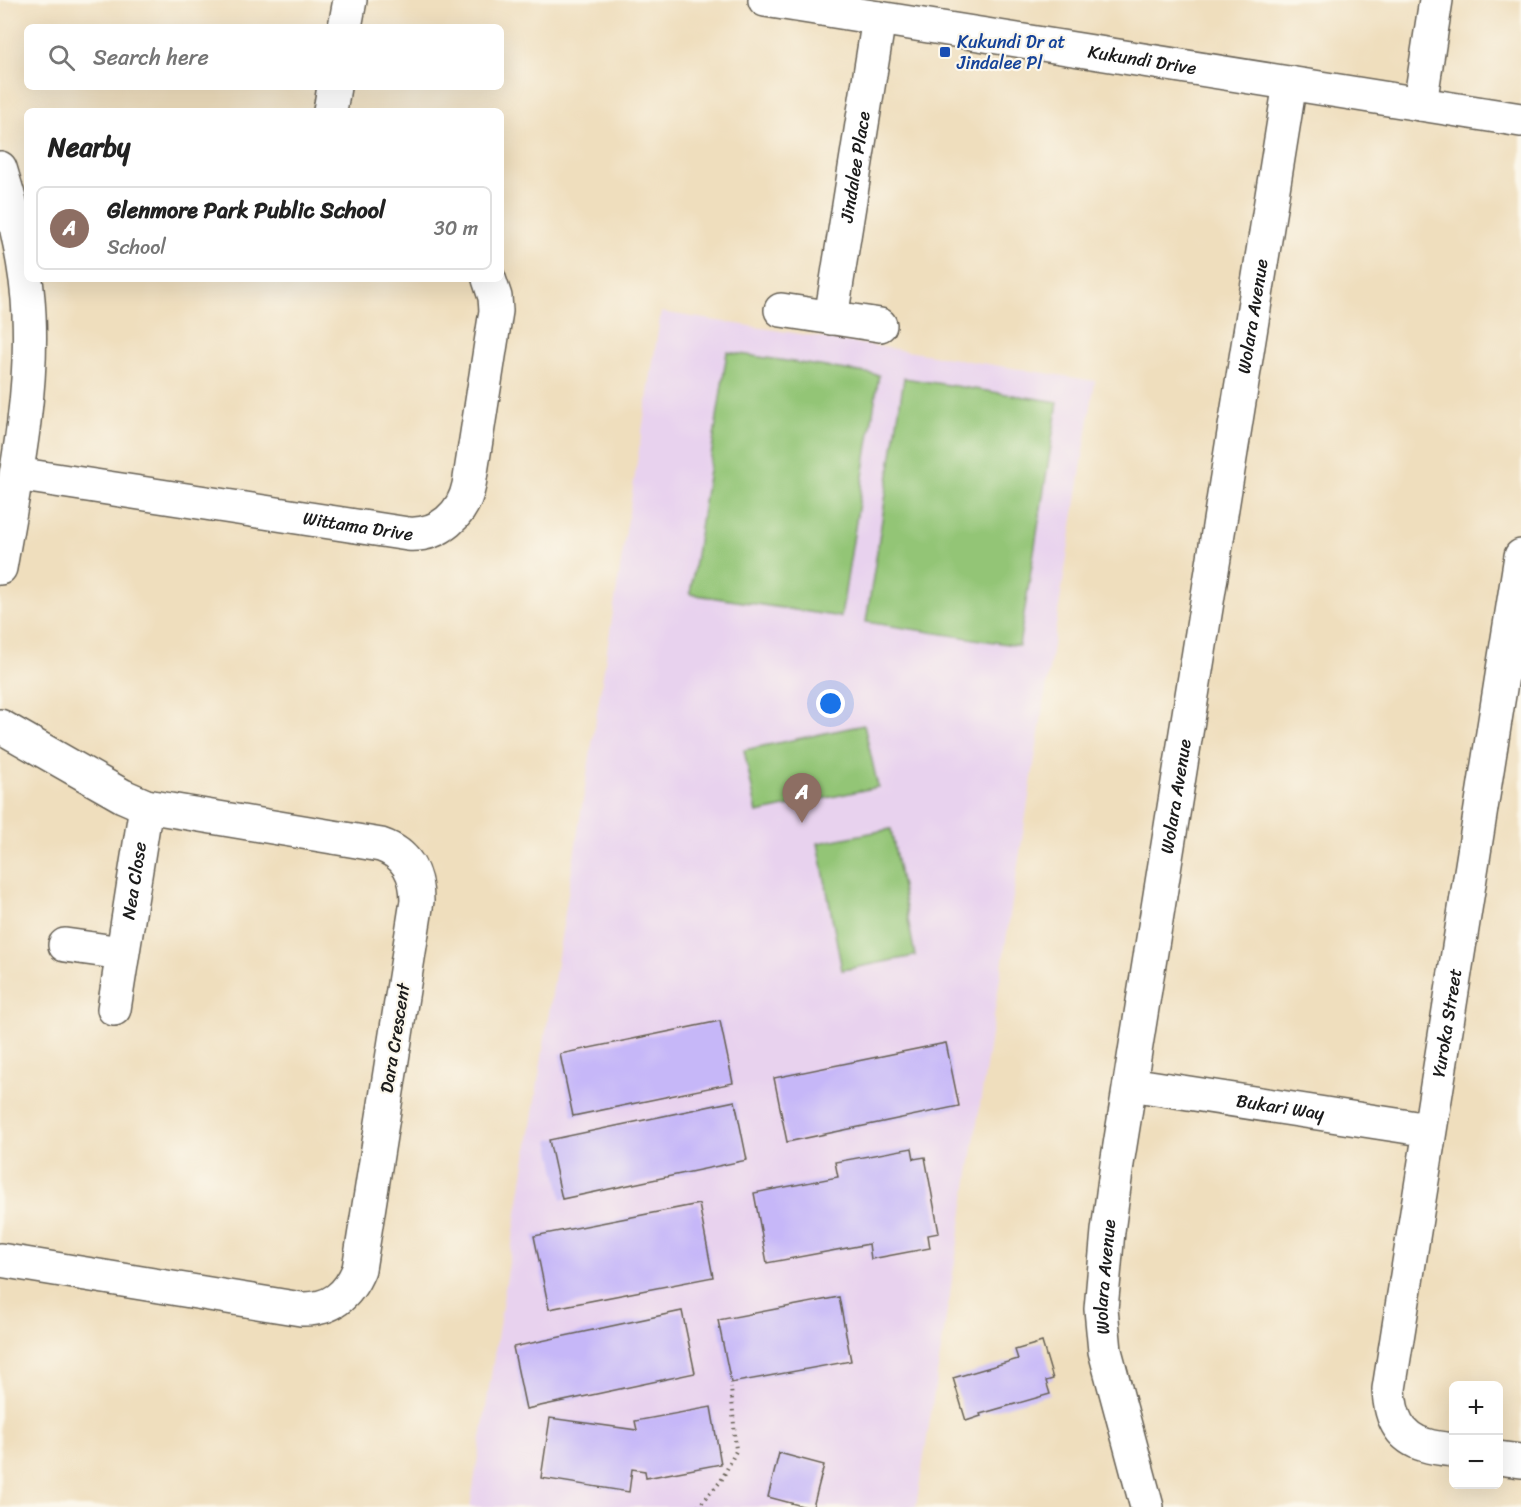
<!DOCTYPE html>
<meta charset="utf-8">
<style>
:root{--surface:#fff;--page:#f2f2f2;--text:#222;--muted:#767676;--line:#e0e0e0;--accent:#b5179e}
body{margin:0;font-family:Sriracha,sans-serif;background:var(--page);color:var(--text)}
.controls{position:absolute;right:18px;bottom:18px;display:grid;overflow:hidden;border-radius:9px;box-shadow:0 6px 24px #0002}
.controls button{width:54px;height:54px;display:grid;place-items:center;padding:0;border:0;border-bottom:2px solid var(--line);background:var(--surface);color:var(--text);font:30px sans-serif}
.you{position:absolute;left:831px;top:704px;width:21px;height:21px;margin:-15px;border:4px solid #fff;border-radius:50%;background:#1a73e8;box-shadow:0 0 0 9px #1a73e833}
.badge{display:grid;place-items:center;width:39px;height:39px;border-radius:50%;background:var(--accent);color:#fff;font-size:20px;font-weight:700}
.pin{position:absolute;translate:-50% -50px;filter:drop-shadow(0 2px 3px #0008)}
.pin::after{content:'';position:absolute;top:32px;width:21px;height:18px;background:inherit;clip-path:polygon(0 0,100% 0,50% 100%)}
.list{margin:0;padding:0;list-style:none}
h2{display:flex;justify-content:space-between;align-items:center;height:78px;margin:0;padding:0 24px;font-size:26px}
h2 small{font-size:20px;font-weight:400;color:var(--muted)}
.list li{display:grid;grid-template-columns:39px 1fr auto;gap:18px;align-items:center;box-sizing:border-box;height:84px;margin:0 12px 12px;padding:0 12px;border:2px solid var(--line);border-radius:9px}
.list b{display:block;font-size:22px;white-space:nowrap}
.list p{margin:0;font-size:20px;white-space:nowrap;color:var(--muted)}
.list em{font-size:20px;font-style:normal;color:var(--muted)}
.icon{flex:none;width:33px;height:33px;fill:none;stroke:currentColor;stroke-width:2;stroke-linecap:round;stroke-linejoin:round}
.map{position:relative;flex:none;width:1521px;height:1507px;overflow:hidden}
.search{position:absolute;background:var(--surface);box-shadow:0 6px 24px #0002;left:24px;top:24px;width:480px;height:66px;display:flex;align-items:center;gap:15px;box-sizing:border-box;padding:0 21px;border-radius:9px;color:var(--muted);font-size:22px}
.panel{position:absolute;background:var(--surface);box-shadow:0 6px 24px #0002;left:24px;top:108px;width:480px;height:174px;border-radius:9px}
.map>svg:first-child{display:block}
.built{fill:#e8d2ee}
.green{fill:#93c576;stroke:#587049;stroke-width:1.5}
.building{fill:#c6b7f8}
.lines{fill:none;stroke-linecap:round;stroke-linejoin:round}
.minor-casing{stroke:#666054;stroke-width:36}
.tertiary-casing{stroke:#666054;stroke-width:36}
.path{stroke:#666054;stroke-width:4;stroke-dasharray:1.5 4.5;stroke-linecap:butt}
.minor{stroke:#fff;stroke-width:33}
.tertiary{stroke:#fff;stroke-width:33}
.transit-dot{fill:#1a4fb4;stroke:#fbf7ec;stroke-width:2}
.labels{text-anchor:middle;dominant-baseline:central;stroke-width:4.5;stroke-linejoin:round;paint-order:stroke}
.transit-label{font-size:18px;fill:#164399;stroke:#fbf7ec;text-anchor:start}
.street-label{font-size:18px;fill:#1c1c1c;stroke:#fbf7ec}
</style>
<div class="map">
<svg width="1521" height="1507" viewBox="0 0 1521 1507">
<rect width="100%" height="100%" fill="#fbf7ec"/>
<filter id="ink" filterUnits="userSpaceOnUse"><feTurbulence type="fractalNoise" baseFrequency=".0167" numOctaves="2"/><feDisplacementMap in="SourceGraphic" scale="12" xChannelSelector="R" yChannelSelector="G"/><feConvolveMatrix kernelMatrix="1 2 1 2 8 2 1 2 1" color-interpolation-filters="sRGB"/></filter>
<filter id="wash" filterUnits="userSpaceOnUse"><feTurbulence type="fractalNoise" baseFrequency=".008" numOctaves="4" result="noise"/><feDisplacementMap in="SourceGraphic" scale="24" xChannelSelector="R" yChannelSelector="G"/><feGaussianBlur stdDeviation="1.35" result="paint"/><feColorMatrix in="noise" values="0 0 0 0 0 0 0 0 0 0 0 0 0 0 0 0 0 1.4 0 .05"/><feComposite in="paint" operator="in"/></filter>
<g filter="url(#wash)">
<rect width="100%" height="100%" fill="#efdebd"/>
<path class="built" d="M661 312 1095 381 916 1507H470Z"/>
<g class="green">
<path d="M727 352 879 375 841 617 690 594Z"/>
<path d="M904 378 1058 402 1019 646 866 622Z"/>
<path d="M864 725 878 787 757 813 744 750Z"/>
<path d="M891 829 915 956 842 970 818 843Z"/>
</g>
<g id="blocks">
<g class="building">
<path d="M720 1021 733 1083 573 1116 560 1054Z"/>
<path d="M946 1043 959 1106 787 1142 774 1078Z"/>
<path d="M735 1101 747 1160 562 1199 549 1140Z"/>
<path d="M912 1148 914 1159 925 1157 939 1233 928 1235 930 1248 871 1259 869 1244 767 1263 754 1193 838 1177 835 1162Z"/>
<path d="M699 1204 713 1277 549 1309 534 1236Z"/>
<path d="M839 1297 851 1361 731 1383 718 1320Z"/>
<path d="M682 1311 695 1373 526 1409 513 1347Z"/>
<path d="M1042 1342 1053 1379 1046 1381 1050 1394 980 1414 981 1416 966 1421 953 1378 1018 1359 1015 1350Z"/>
<path d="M711 1407 721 1464 646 1478 645 1471 632 1469 629 1492 541 1478 550 1418 637 1430 635 1421Z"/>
<path d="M779 1453 824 1465 813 1507H806L768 1497Z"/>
</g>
</g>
</g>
<g filter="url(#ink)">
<use href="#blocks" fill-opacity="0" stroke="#666054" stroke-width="1.5"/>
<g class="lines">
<defs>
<g id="minor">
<path d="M345 27 350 0"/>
<path d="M1420 104 1436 0"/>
<path d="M330 111 334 87"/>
<path d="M0 168C15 216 27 265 29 315 33 399 14 486 0 568"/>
<path d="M781 310 880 325"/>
<path id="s1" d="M831 318 879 18"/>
<path id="s2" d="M16 474 408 534C439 536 463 515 469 485L496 311 495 297 489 279"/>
<path d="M0 726 123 796 146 806 381 845C407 854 417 874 417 901L359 1269C348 1296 331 1310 301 1309L0 1260"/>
<path d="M65 945 122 953"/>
<path id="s3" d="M114 1009 146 806"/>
<path id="s4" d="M1130 1084 1429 1130"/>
<path id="s5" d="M1454 1450C1444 1449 1434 1448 1425 1445 1398 1437 1390 1415 1389 1389L1521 556"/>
<path d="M1498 1458 1521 1461"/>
</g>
<g id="tertiary">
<path id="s6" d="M765 0 1521 120"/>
<path id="s7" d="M1147 1507 1105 1351 1101 1309 1108 1231 1117 1164 1290 83"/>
</g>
</defs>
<use href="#minor" class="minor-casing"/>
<use href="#tertiary" class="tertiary-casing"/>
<path class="path" d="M698 1507 721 1481 736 1451 731 1387"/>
<use href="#minor" class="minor"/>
<use href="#tertiary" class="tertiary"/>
</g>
</g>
<rect class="transit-dot" x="939" y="46" width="12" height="12" rx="3"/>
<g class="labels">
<g class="transit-label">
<text x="957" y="42">Kukundi Dr at<tspan x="957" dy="21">Jindalee Pl</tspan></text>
</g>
<g class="street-label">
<text stroke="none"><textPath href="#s6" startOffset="382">Kukundi Drive</textPath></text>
<text stroke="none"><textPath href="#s1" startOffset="153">Jindalee Place</textPath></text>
<text stroke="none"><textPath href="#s7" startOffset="1208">Wolara Avenue</textPath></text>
<text stroke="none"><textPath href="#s2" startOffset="346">Wittama Drive</textPath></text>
<text stroke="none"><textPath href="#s7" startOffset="722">Wolara Avenue</textPath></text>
<text stroke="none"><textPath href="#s3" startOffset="130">Nea Close</textPath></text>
<text stroke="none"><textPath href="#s5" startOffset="472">Yuroka Street</textPath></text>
<text transform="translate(395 1038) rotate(-81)">Dara Crescent</text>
<text stroke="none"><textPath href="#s4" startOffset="152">Bukari Way</textPath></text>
<text stroke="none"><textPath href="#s7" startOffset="236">Wolara Avenue</textPath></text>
</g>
</g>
</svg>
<div class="controls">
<button>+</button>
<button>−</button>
</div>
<div class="you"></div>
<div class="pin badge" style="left:802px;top:823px;background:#8d6e63">A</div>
<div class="search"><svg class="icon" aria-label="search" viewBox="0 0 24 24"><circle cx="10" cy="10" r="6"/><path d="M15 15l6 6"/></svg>Search here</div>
<section class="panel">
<h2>Nearby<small></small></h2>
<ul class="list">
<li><span class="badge" style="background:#8d6e63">A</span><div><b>Glenmore Park Public School</b><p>School</p></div><em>30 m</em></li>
</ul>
</section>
</div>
